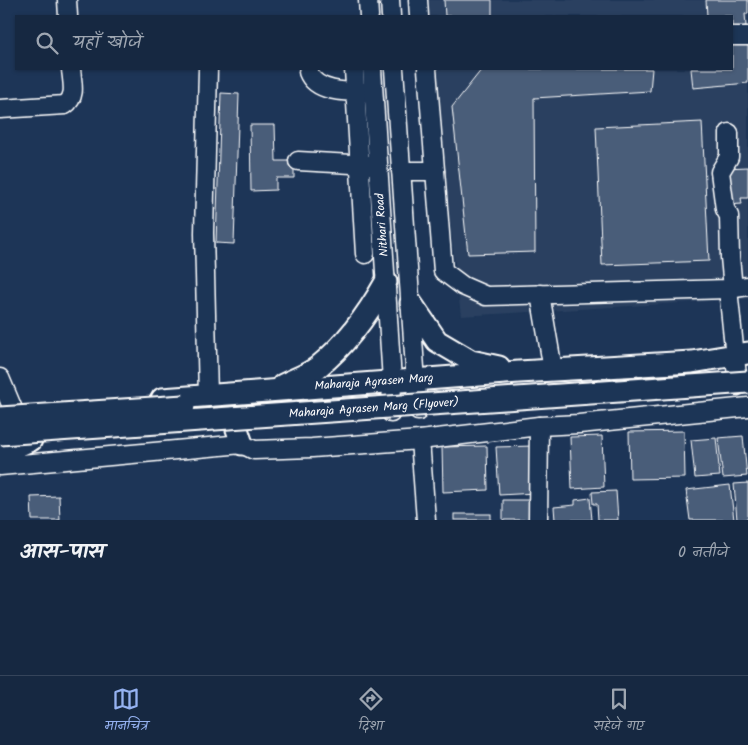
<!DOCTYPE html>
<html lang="hi">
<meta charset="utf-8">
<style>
:root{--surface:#162841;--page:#1f3048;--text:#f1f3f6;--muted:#9ea6b1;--line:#35445a;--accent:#95b2f1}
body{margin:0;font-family:Kalam,"Playpen Sans Deva",sans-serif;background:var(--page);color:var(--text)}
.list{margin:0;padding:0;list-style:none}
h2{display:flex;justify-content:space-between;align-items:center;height:65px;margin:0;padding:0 20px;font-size:21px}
h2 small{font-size:16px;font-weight:400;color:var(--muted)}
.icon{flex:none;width:28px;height:28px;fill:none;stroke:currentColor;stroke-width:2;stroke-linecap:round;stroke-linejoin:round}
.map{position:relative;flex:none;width:748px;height:520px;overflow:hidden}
.search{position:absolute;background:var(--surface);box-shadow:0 1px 4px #0004;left:15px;right:15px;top:15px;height:55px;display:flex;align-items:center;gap:12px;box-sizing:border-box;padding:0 18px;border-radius:0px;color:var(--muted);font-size:19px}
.sheet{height:155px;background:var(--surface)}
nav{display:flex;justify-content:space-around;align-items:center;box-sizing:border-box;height:70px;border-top:1px solid var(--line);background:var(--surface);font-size:14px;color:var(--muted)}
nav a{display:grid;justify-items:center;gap:2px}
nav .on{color:var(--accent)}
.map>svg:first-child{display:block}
.built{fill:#2a4161}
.building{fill:#4a5d79;stroke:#fff}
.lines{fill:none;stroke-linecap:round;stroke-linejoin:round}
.minor-casing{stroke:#fff;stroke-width:21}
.major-casing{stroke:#fff;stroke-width:25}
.minor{stroke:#1d3557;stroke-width:18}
.major{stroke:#1d3557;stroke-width:21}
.major-bridge-casing{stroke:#fff;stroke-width:25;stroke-linecap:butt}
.major-bridge{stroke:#1d3557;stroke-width:21}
.labels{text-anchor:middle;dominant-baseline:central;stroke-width:4;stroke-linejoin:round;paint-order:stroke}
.street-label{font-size:12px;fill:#fff;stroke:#1d3557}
</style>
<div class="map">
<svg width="748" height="520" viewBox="0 0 748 520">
<rect width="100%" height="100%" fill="#1d3557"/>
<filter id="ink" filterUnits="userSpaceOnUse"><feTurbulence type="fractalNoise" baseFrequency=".02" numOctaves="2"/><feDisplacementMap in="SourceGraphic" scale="10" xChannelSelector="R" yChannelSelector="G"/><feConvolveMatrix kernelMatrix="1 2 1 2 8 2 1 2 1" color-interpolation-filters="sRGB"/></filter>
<g filter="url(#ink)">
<path class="built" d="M424 0H748V299L461 316 432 69H732V16H426Z"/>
<g class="building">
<path d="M444 0H492V16H445Z"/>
<path d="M706 0H748V14H745L746 26 732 28V16H707Z"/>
<path d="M748 42V83L693 88 691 69H732V43Z"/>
<path d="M482 69H652L650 91 534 98 535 252 468 254 452 107Z"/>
<path d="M221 93 239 94 234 244 216 243Z"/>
<path d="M702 122 709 261 602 265 596 127Z"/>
<path d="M250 125H275L276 161H294V178H276V190L251 191Z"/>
<path d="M748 167V198H741L742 204 726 205 725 168Z"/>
<path d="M684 431 685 478 630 479 629 432Z"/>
<path d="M602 436 604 487 572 489 570 437Z"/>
<path d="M743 436 747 476 723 478 718 438Z"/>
<path d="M716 438 720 476 695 478 691 440Z"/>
<path d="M487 446 488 490 443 492 442 447Z"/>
<path d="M533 446 536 493 499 495 496 447Z"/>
<path d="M748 483V519L737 520 734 484Z"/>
<path d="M730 485 734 520H690L686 490Z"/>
<path d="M616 491 618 520H598L597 504H593L592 492Z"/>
<path d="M59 496 60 520H32L31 497Z"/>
<path d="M590 498 592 520H555L554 507 575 505V500Z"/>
<path d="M503 500H529L530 520H503Z"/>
<rect x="454" y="514" width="37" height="6"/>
</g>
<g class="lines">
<defs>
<g id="minor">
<path d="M67 0 68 16"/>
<path d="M368 0 369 16"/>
<path d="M390 0 391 16"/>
<path d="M418 0 419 16"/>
<path d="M732 36H748"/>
<path d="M208 69 204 233 208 396"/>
<path d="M309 69 308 72C316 93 348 92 367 92"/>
<path d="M354 69 365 254"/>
<path d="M372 69 392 381 391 413"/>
<path d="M394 69 418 411"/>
<path d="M427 69 443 271 463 286 486 296 728 289 748 286"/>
<path d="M0 109 65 105C77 97 72 82 71 69"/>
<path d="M729 133V157L720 172 725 209 729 216 730 257 733 289"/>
<path d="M298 161 370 165"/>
<path d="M401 171H435"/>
<path d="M728 289 738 386"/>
<path d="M540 294 553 370"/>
<path d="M0 378 13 409"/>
<path d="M420 440 426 520"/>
<path d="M0 466 242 444 254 450 312 448 420 440 539 426 579 424 748 407"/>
<path d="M538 520 539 426"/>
</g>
<g id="major">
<path d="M411 303 437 341 471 361 499 367"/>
<path d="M283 385C294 379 308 375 318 367 347 344 368 314 386 282"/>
<path d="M162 399 519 372 692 362 748 353"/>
<path d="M235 423 242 444"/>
<path d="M0 454 31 440"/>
</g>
</defs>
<use href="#minor" class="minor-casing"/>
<use href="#major" class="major-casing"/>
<use href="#minor" class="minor"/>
<use href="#major" class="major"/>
<defs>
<g id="major-bridge">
<path d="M0 418 184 406"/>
<path d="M0 434 748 382"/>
</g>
</defs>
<use href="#major-bridge" class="major-bridge-casing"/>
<use href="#major-bridge" class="major-bridge"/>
</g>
</g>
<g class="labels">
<g class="street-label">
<text transform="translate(382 225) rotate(-94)">Nithari Road</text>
<text transform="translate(374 382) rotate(-4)">Maharaja Agrasen Marg</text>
<text transform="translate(374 408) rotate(-4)">Maharaja Agrasen Marg (Flyover)</text>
</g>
</g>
</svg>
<div class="search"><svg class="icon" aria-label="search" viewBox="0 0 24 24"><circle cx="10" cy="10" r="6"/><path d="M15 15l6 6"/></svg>यहाँ खोजें</div>
</div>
<section class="sheet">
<h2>आस-पास<small>0 नतीजे</small></h2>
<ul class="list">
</ul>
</section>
<nav>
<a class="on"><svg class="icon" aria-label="map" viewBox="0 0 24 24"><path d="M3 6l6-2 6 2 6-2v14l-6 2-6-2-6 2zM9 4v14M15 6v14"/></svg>मानचित्र</a>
<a><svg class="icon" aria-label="directions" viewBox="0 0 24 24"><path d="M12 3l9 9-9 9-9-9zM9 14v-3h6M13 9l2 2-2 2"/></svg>दिशा</a>
<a><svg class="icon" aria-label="saved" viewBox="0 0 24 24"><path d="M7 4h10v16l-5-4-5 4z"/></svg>सहेजे गए</a>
</nav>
